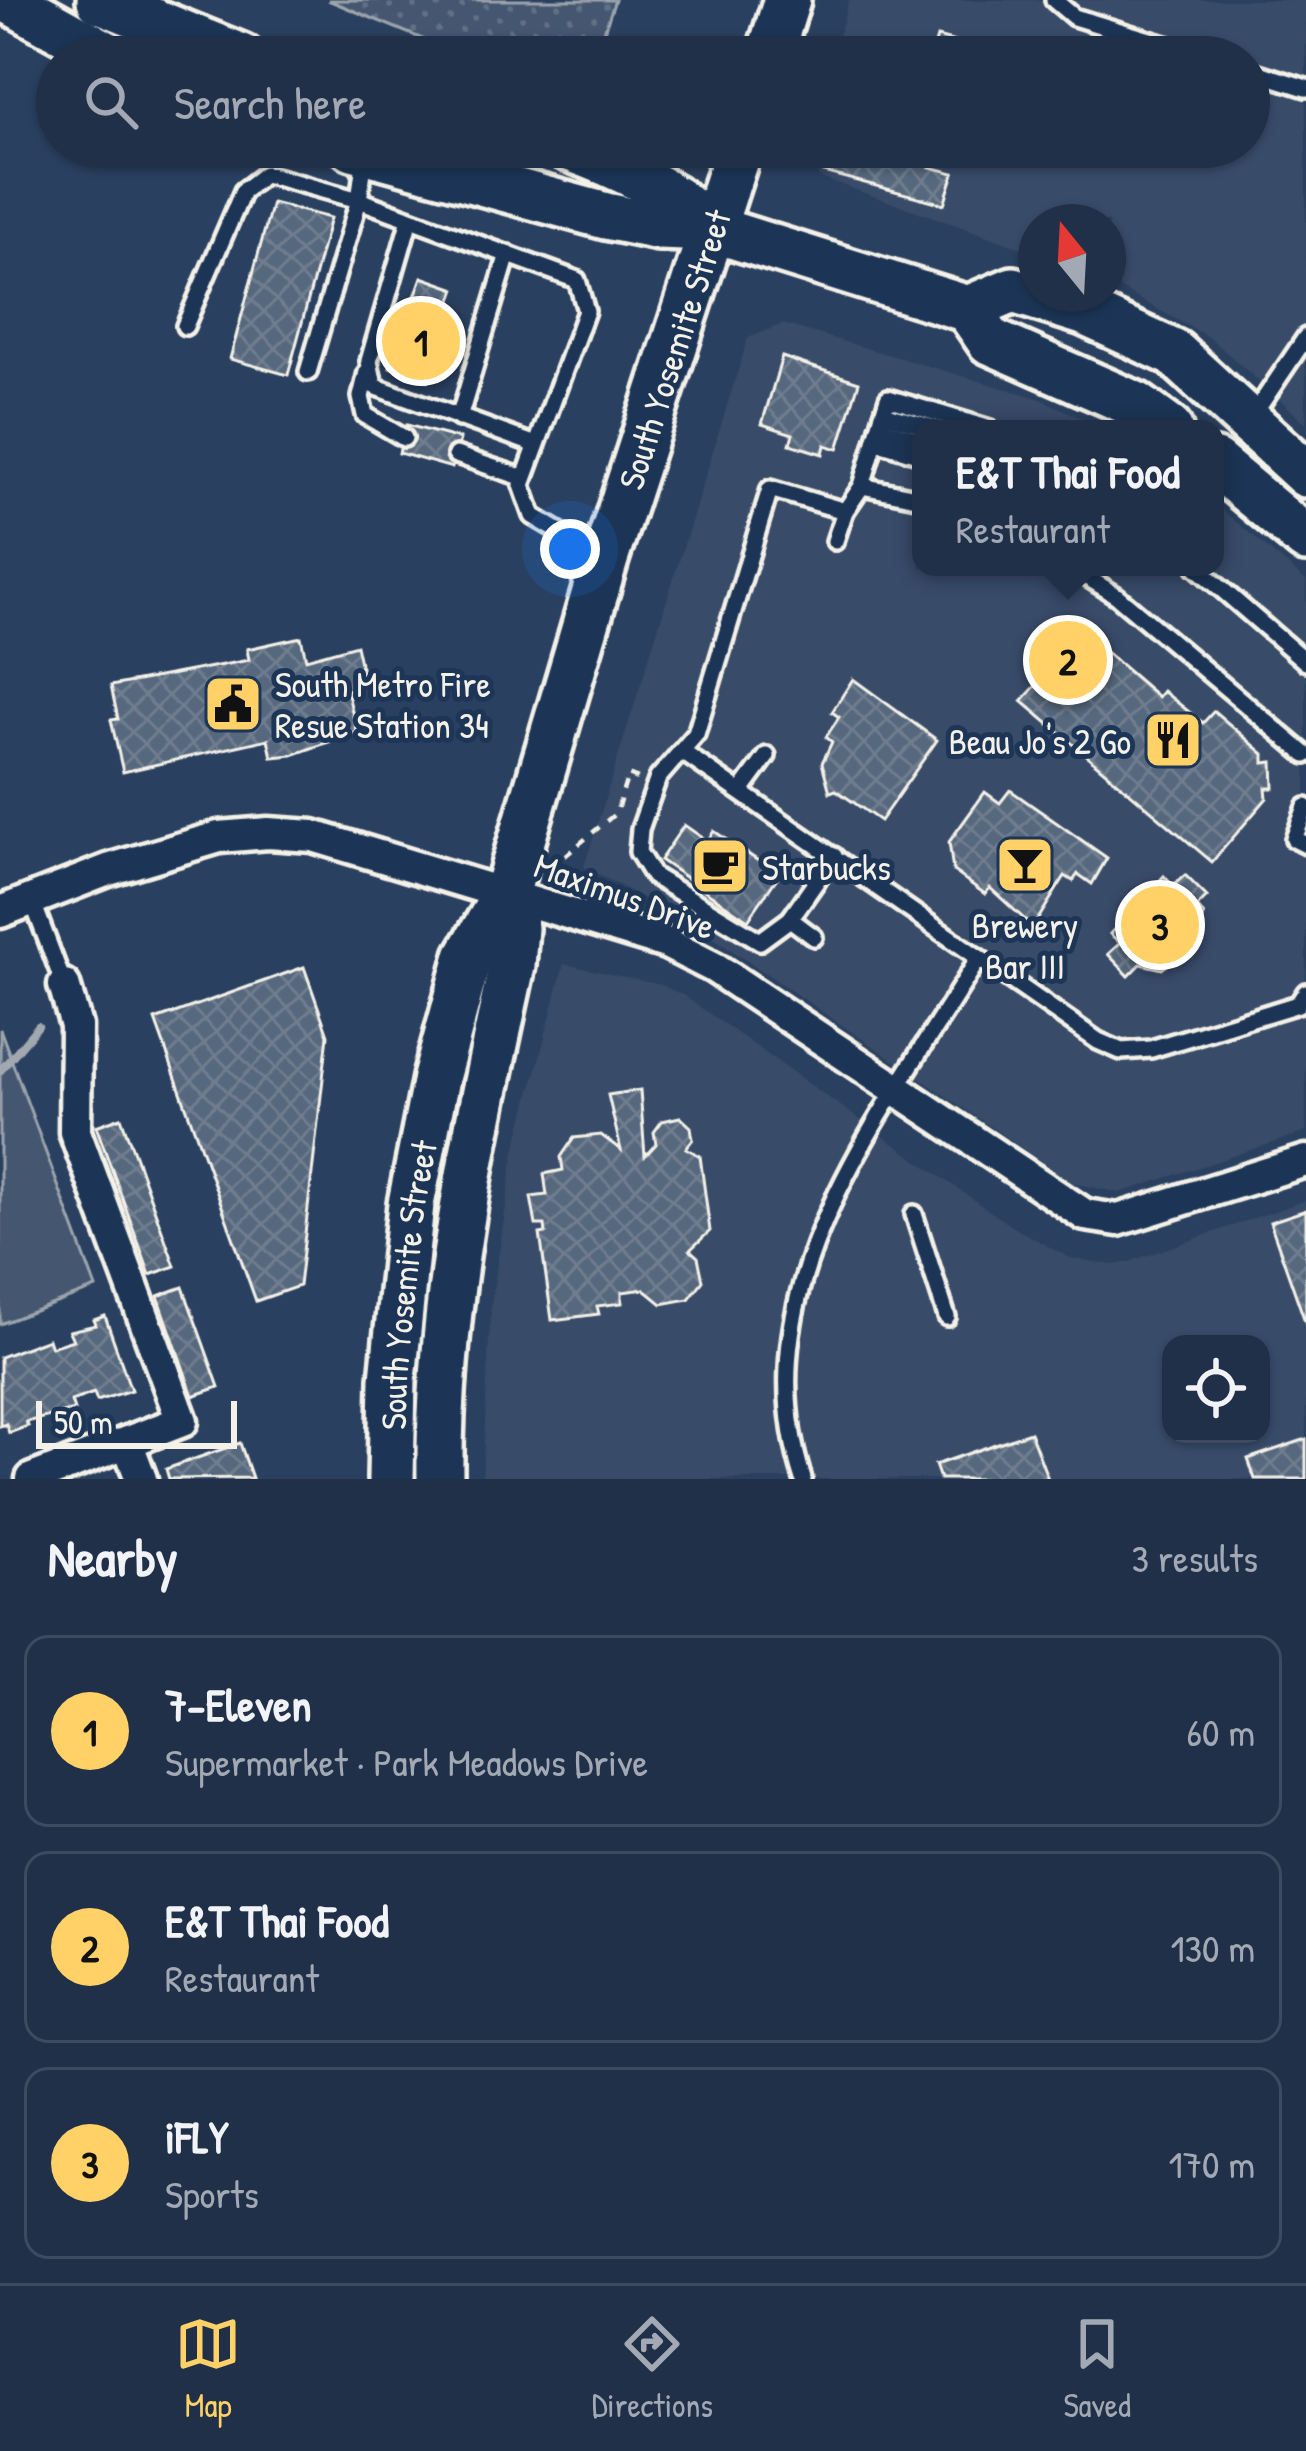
<!DOCTYPE html>
<meta charset="utf-8">
<style>
:root{--surface:#203048;--page:#2d3c52;--text:#f1f3f6;--muted:#a2a9b4;--line:#3d4b60;--accent:#ffd166}
body{margin:0;font-family:"Patrick Hand",sans-serif;background:var(--page);color:var(--text)}
.controls{position:absolute;right:36px;bottom:36px;display:grid;overflow:hidden;border-radius:24px;box-shadow:0 3px 9px #0004}
.controls button{width:108px;height:108px;display:grid;place-items:center;padding:0;border:0;border-bottom:3px solid var(--line);background:var(--surface);color:var(--text);font:60px sans-serif}
.compass{position:absolute;left:1018px;top:204px;width:108px;height:108px;border-radius:50%;background:var(--surface);box-shadow:0 3px 9px #0004;rotate:342deg}
.scale{position:absolute;left:36px;bottom:30px;width:201px;box-sizing:border-box;padding-left:12px;border:6px solid #f4f1e8;border-top:0;font-size:33px;line-height:42px;white-space:nowrap;color:#f4f1e8;-webkit-text-stroke:9px #1d3557;paint-order:stroke}
.you{position:absolute;left:570px;top:549px;width:42px;height:42px;margin:-30px;border:9px solid #fff;border-radius:50%;background:#1a73e8;box-shadow:0 0 0 18px #1a73e833}
.badge{display:grid;place-items:center;width:78px;height:78px;border-radius:50%;background:var(--accent);color:#111;font-size:39px;font-weight:700}
.pin{position:absolute;translate:-50% -50%;border:6px solid #fff;box-shadow:0 3px 12px #0006}
.popup{position:absolute;left:912px;top:420px;width:312px;height:156px;box-sizing:border-box;display:grid;place-content:center;border-radius:24px;background:var(--surface);filter:drop-shadow(0 3px 9px #0005);font-size:39px;white-space:nowrap;color:var(--muted)}
.popup b{font-size:45px;color:var(--text)}
.popup::after{content:'';position:absolute;left:50%;top:100%;margin-left:-24px;border:24px solid transparent;border-top-color:var(--surface)}
.list{margin:0;padding:0;list-style:none}
h2{display:flex;justify-content:space-between;align-items:center;height:156px;margin:0;padding:0 48px;font-size:51px}
h2 small{font-size:39px;font-weight:400;color:var(--muted)}
.list li{display:grid;grid-template-columns:78px 1fr auto;gap:36px;align-items:center;box-sizing:border-box;height:192px;margin:0 24px 24px;padding:0 24px;border:3px solid var(--line);border-radius:24px}
.list b{display:block;font-size:45px;white-space:nowrap}
.list p{margin:0;font-size:39px;white-space:nowrap;color:var(--muted)}
.list em{font-size:39px;font-style:normal;color:var(--muted)}
.icon{flex:none;width:66px;height:66px;fill:none;stroke:currentColor;stroke-width:2;stroke-linecap:round;stroke-linejoin:round}
.map{position:relative;flex:none;width:1306px;height:1479px;overflow:hidden}
.search{position:absolute;background:var(--surface);box-shadow:0 3px 9px #0004;left:36px;right:36px;top:36px;height:132px;display:flex;align-items:center;gap:30px;box-sizing:border-box;padding:0 42px;border-radius:66px;color:var(--muted);font-size:45px}
.sheet{height:804px;background:var(--surface)}
nav{display:flex;justify-content:space-around;align-items:center;box-sizing:border-box;height:168px;border-top:3px solid var(--line);background:var(--surface);font-size:33px;color:var(--muted)}
nav a{display:grid;justify-items:center;gap:6px}
nav .on{color:var(--accent)}
.map>svg:first-child{display:block}
.built{fill:#374c69;fill-rule:evenodd}
.grass{fill:url(#grass-dots);stroke:#9ca4ac;stroke-width:3}
.green{fill:#445771;stroke:#9ca4ac;stroke-width:3}
.lines{fill:none;stroke-linecap:round;stroke-linejoin:round}
.stream{stroke:#a1a8b0;stroke-width:8}
.building{fill:url(#building-cross-hatch);stroke:#f4f1e8;stroke-width:3}
.lane-casing{stroke:#f4f1e8;stroke-width:24}
.street-casing{stroke:#f4f1e8;stroke-width:39}
.secondary-casing{stroke:#f4f1e8;stroke-width:54}
.path{stroke:#f4f1e8;stroke-width:4.5;stroke-dasharray:9 9;stroke-linecap:butt}
.lane{stroke:#1d3557;stroke-width:15}
.street{stroke:#1d3557;stroke-width:30}
.secondary{stroke:#1d3557;stroke-width:45}
.labels{text-anchor:middle;dominant-baseline:central;stroke-width:10;stroke-linejoin:round;paint-order:stroke}
.street-label{font-size:36px;fill:#f4f1e8;stroke:#1d3557}
.poi-label{font-size:36px;fill:#f4f1e8;stroke:#1d3557;text-anchor:start}
</style>
<div class="map">
<svg width="1306" height="1479" viewBox="0 0 1306 1479">
<defs>
<pattern id="grass-dots" width="8" height="8" patternUnits="userSpaceOnUse" patternTransform="scale(3)"><rect width="8" height="8" fill="#445771"/><path d="M2 2h.1M6 6h.1" fill="none" stroke="#607085" stroke-width="1.8" stroke-linecap="round"/></pattern>
<pattern id="building-cross-hatch" width="8" height="8" patternUnits="userSpaceOnUse" patternTransform="scale(3)"><rect width="8" height="8" fill="#56677d"/><path d="M0 0l8 8M0 8l8-8" fill="none" stroke="#6f7d8f"/></pattern>
</defs>
<rect width="100%" height="100%" fill="#2a4060"/>
<filter id="ink" filterUnits="userSpaceOnUse"><feTurbulence type="fractalNoise" baseFrequency=".00833" numOctaves="2"/><feDisplacementMap in="SourceGraphic" scale="24" xChannelSelector="R" yChannelSelector="G"/><feConvolveMatrix kernelMatrix="1 2 1 2 8 2 1 2 1" color-interpolation-filters="sRGB"/></filter>
<g filter="url(#ink)">
<g class="built">
<path d="M849 0H1306V423L1210 338 1108 282V222H1036V253L819 177 806 147H1249V57H832Z"/>
<path d="M783 324 1041 399 1105 429H921V567H1215V504L1306 581V1132L1120 1193 1073 1183 701 929 584 867 748 338Z"/>
<path d="M564 964 661 985 683 995 1011 1226 1070 1258 1113 1265 1129 1262 1306 1200V1479H482L491 1303 514 1155ZM1171 1344H1261V1434H1171Z"/>
</g>
<path class="grass" d="M328 0H615L595 57H466Z"/>
<path class="green" d="M0 1029 96 1288 0 1324Z"/>
<g class="lines">
<path class="stream" d="M0 1071 38 1026"/>
</g>
<g class="building">
<path d="M937 37 967 45 963 57H931Z"/>
<path d="M830 147H936L930 167 954 173 944 204 823 172Z"/>
<path d="M272 203 330 218 288 375 230 359Z"/>
<path d="M422 277 456 289 447 314 453 316 429 381 390 367Z"/>
<path d="M782 357 859 382 838 449 825 445 823 454 790 444 793 434 762 424Z"/>
<path d="M407 425 460 439 452 468 399 453Z"/>
<path d="M1076 628 1078 636 1085 634 1158 697 1163 691 1203 723 1214 711 1264 754V763L1273 762 1274 788H1266L1267 798 1212 862 1022 701 1042 679 1026 666 1053 642 1050 634Z"/>
<path d="M301 637 306 659 356 645 365 686 347 690 357 732 292 755 272 757 268 739 123 772 111 720 118 719 111 686 249 660 247 649Z"/>
<path d="M853 679 937 740 880 821 836 790 830 792 822 763 832 742 826 737 839 717 832 712Z"/>
<path d="M1010 790 1107 858 1092 884 1078 874 1073 881 1065 876 1033 927 990 888 985 894 953 871 949 842 985 792 1000 803Z"/>
<path d="M684 825 707 841 714 831 779 875 748 920 660 860Z"/>
<path d="M1185 875 1207 897 1197 907 1204 915 1198 942 1162 969 1141 964 1129 976 1108 954 1120 943 1110 934 1164 876 1173 886Z"/>
<path d="M304 967 328 1035 299 1286 256 1301 155 1020Z"/>
<path d="M640 1090 645 1156 656 1144 654 1132 662 1121 680 1117 691 1127 693 1139 686 1148 700 1156 710 1231 690 1250 698 1257 703 1281 689 1299 662 1304 644 1289 622 1292V1303L597 1306 599 1314 552 1320 540 1234 546 1233 545 1225H536L531 1197 547 1195 544 1174 563 1170 561 1157 574 1138 601 1135 621 1150 608 1095Z"/>
<path d="M121 1117 175 1266 150 1275 96 1126Z"/>
<path d="M1306 1210V1324L1270 1222Z"/>
<path d="M183 1287 219 1387 193 1396 158 1296Z"/>
<path d="M105 1316 131 1390 97 1401 94 1393 71 1401 74 1410 26 1422 28 1426 9 1433 6 1424 0 1426V1357L48 1339 51 1347 73 1340 69 1331 96 1325 94 1320Z"/>
<path d="M1030 1432 1048 1479H940L935 1465Z"/>
<path d="M1306 1439V1479H1255L1248 1459Z"/>
<path d="M240 1443 252 1478 169 1479 166 1469Z"/>
</g>
<g class="lines">
<defs>
<g id="lane">
<path d="M1054 0 1074 17 1205 57"/>
<path d="M1249 70 1306 88"/>
<path d="M410 219 369 361 374 386 536 445"/>
<path d="M185 326 243 191 265 174 359 200 577 280 586 311 522 485 533 516 600 556"/>
<path d="M308 372 359 200 365 156"/>
<path d="M367 372 361 397 365 415 404 438"/>
<path d="M883 414 888 398 990 429"/>
<path d="M459 418 508 254"/>
<path d="M1250 420 1306 337"/>
<path d="M879 428 921 440"/>
<path d="M876 441 921 455"/>
<path d="M456 455 524 478"/>
<path d="M862 486 921 498"/>
<path d="M835 541 845 511 862 486 883 414 938 429"/>
<path d="M1071 567 1117 596 1306 755"/>
<path d="M1196 567 1306 662"/>
<path d="M684 753 979 958C885 1113 740 1284 803 1479"/>
<path d="M742 790 767 756"/>
<path d="M1306 807 1294 839 1306 845"/>
<path d="M834 856 790 919 760 941 653 876 638 852 640 829 658 778 696 734 770 489 845 511"/>
<path d="M32 900 64 985"/>
<path d="M790 919 814 937"/>
<path d="M979 958 1098 1041 1121 1051 1151 1049 1298 1004 1306 992"/>
<path d="M914 1214 947 1317"/>
</g>
<g id="street">
<path d="M0 912 108 870 219 837 268 833 313 836 666 943 715 968 1085 1215 1118 1220 1306 1161"/>
<path d="M127 1442 141 1479"/>
<path d="M32 1479 182 1421 75 1132 76 1026 64 985"/>
</g>
<g id="secondary">
<path d="M9 0 111 57"/>
<path d="M100 0 241 57"/>
<path d="M769 57 787 0"/>
<path d="M353 147 606 216 659 227 713 229 968 309 990 341 1136 405 1169 429"/>
<path d="M567 147C623 167 668 189 713 229"/>
<path d="M968 309 1013 290 1084 312 1174 353 1306 474"/>
<path d="M1215 463 1306 539"/>
<path id="s1" d="M391 1479 393 1379 411 1204 436 1078 469 956 506 894 605 559 739 147"/>
<path d="M440 1479C438 1303 475 1136 512 965L515 928 506 894"/>
</g>
</defs>
<use href="#lane" class="lane-casing"/>
<use href="#street" class="street-casing"/>
<use href="#secondary" class="secondary-casing"/>
<path class="path" d="M565 856 616 813 628 775 638 779"/>
<use href="#lane" class="lane"/>
<use href="#street" class="street"/>
<use href="#secondary" class="secondary"/>
</g>
</g>
<defs>
<symbol id="civic-square" viewBox="-11 -11 22 22"><rect x="-9" y="-9" width="18" height="18" rx="4" fill="#ffd166" stroke="#1d3557"/><path d="M-.6-6.5H3V-4.5H.6V-3L4-1V1h2V6H-6V1h2V-1L-.6-3ZM-1.2 2.5V6h2.4V2.5Z" fill="#111"/></symbol>
<symbol id="restaurant-square" viewBox="-11 -11 22 22"><rect x="-9" y="-9" width="18" height="18" rx="4" fill="#ffd166" stroke="#1d3557"/><path d="M-5-6h1v4h1v-4h1v4h1v-4h1v5L-1.5 .5V6h-2V.5L-5-1ZM5-6V6H3V1.5H1.5Q1.5-4 5-6Z" fill="#111"/></symbol>
<symbol id="bar-square" viewBox="-11 -11 22 22"><rect x="-9" y="-9" width="18" height="18" rx="4" fill="#ffd166" stroke="#1d3557"/><path d="M-6-5H6L.8 .8V4.5H3.5V6h-7V4.5H-.8V.8Z" fill="#111"/></symbol>
<symbol id="cafe-square" viewBox="-11 -11 22 22"><rect x="-9" y="-9" width="18" height="18" rx="4" fill="#ffd166" stroke="#1d3557"/><path d="M-5.5-4.5H6V0H3Q3 3.5 0 3.5H-2.5Q-5.5 3.5-5.5 0ZM3-3.2v2h1.7v-2ZM-6 4.5H4V6H-6Z" fill="#111"/></symbol>
</defs>
<g fill-rule="evenodd">
<use href="#civic-square" x="200" y="671" width="66" height="66"/>
<use href="#restaurant-square" x="1140" y="707" width="66" height="66"/>
<use href="#bar-square" x="992" y="832" width="66" height="66"/>
<use href="#cafe-square" x="687" y="833" width="66" height="66"/>
</g>
<g class="labels">
<g class="street-label">
<text stroke="none"><textPath href="#s1" startOffset="1173">South Yosemite Street</textPath></text>
<text transform="translate(625 895) rotate(20)">Maximus Drive</text>
<text stroke="none"><textPath href="#s1" startOffset="195">South Yosemite Street</textPath></text>
</g>
<g class="poi-label">
<text x="275" y="683">South Metro Fire<tspan x="275" dy="41">Resue Station 34</tspan></text>
<text x="1131" y="740" text-anchor="end">Beau Jo's 2 Go</text>
<text x="762" y="866">Starbucks</text>
<text x="1025" y="924" text-anchor="middle">Brewery<tspan x="1025" dy="41">Bar III</tspan></text>
</g>
</g>
</svg>
<div class="controls">
<button><svg class="icon" aria-label="locate" viewBox="0 0 24 24"><circle cx="12" cy="12" r="6"/><path d="M12 2v4M12 18v4M2 12h4M18 12h4"/></svg></button>
</div>
<svg class="compass" viewBox="-18 -18 36 36"><path d="M0-13l5 13h-10z" fill="#e53935"/><path d="M0 13l5-13h-10z" fill="#a2a9b4"/></svg>
<div class="scale">50 m</div>
<div class="you"></div>
<div class="pin badge" style="left:421px;top:341px">1</div>
<div class="pin badge" style="left:1068px;top:660px">2</div>
<div class="popup"><b>E&amp;T Thai Food</b>Restaurant</div>
<div class="pin badge" style="left:1160px;top:925px">3</div>
<div class="search"><svg class="icon" aria-label="search" viewBox="0 0 24 24"><circle cx="10" cy="10" r="6"/><path d="M15 15l6 6"/></svg>Search here</div>
</div>
<section class="sheet">
<h2>Nearby<small>3 results</small></h2>
<ul class="list">
<li><span class="badge">1</span><div><b>7-Eleven</b><p>Supermarket · Park Meadows Drive</p></div><em>60 m</em></li>
<li><span class="badge">2</span><div><b>E&amp;T Thai Food</b><p>Restaurant</p></div><em>130 m</em></li>
<li><span class="badge">3</span><div><b>iFLY</b><p>Sports</p></div><em>170 m</em></li>
</ul>
</section>
<nav>
<a class="on"><svg class="icon" aria-label="map" viewBox="0 0 24 24"><path d="M3 6l6-2 6 2 6-2v14l-6 2-6-2-6 2zM9 4v14M15 6v14"/></svg>Map</a>
<a><svg class="icon" aria-label="directions" viewBox="0 0 24 24"><path d="M12 3l9 9-9 9-9-9zM9 14v-3h6M13 9l2 2-2 2"/></svg>Directions</a>
<a><svg class="icon" aria-label="saved" viewBox="0 0 24 24"><path d="M7 4h10v16l-5-4-5 4z"/></svg>Saved</a>
</nav>
